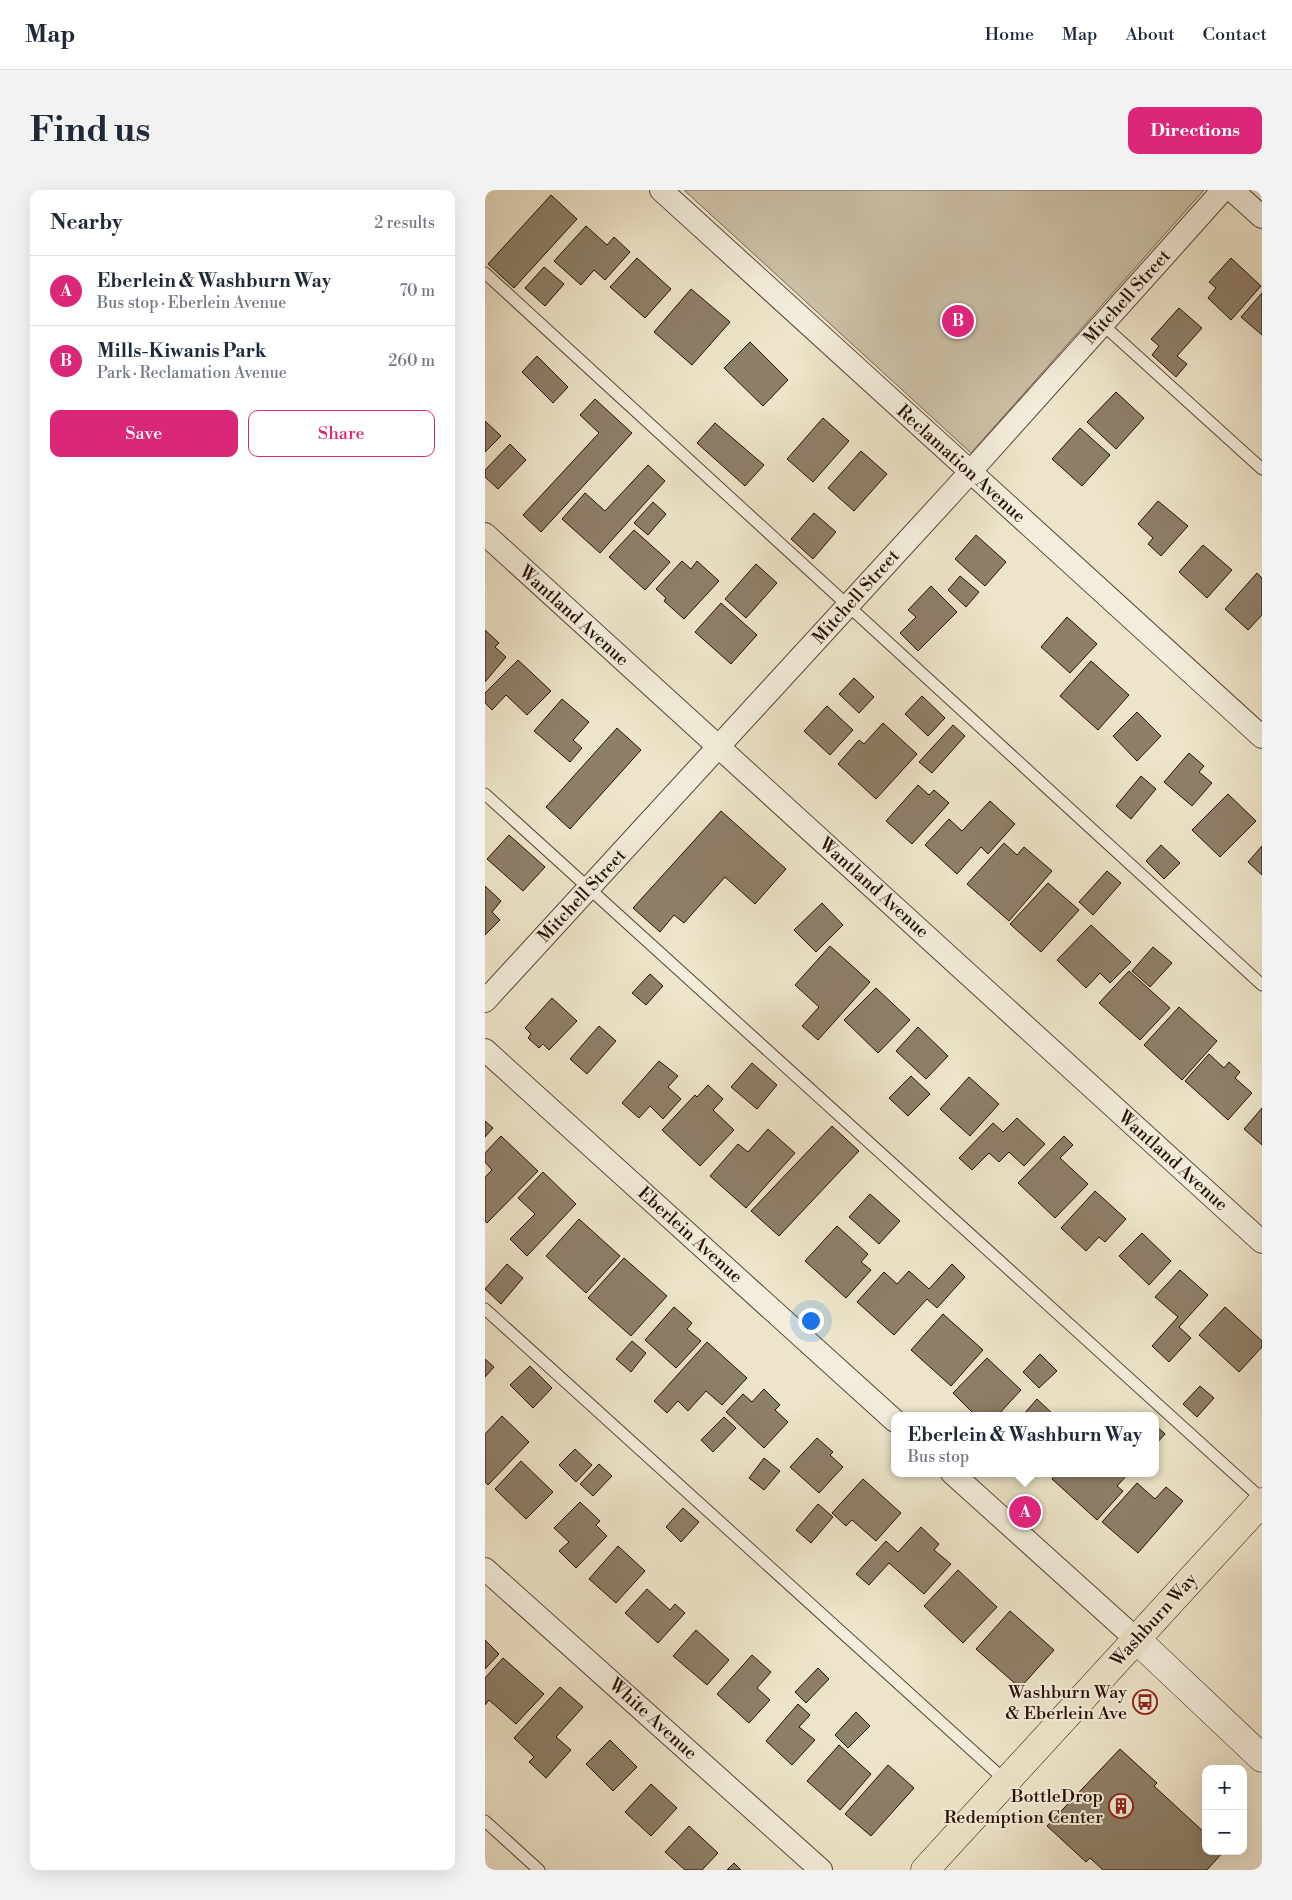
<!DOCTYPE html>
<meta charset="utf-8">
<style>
:root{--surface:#fff;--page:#f2f2f3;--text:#1f2937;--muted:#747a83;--line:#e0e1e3;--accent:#db2777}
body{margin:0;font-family:"Libre Bodoni",serif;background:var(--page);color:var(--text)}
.controls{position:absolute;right:15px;bottom:15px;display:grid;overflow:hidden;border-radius:10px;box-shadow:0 5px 20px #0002}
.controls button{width:45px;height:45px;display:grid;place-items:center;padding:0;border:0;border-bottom:1px solid var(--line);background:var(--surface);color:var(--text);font:25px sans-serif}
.you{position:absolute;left:325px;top:1130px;width:18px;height:18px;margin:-12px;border:4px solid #fff;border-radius:50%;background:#1a73e8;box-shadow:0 0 0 8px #1a73e833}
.badge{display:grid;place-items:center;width:32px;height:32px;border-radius:50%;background:var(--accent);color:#fff;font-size:16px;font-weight:700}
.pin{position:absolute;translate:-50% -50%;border:2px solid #fff;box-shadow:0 1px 5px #0006}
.popup{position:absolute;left:406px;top:1222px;width:268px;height:65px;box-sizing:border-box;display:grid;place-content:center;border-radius:10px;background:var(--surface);filter:drop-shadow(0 1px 4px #0005);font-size:16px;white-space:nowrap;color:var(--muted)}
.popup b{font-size:19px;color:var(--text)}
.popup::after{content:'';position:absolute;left:50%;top:100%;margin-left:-10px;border:10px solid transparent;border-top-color:var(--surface)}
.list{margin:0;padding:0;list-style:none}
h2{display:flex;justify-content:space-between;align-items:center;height:65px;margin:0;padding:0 20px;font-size:21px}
h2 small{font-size:16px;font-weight:400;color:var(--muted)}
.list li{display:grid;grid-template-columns:32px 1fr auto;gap:15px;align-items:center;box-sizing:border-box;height:70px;padding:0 20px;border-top:1px solid var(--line)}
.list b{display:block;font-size:19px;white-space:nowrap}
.list p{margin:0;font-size:16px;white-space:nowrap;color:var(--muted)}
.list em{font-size:16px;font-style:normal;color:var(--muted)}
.actions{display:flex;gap:10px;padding:15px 20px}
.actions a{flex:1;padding:11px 0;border:1px solid var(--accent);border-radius:10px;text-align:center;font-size:18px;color:var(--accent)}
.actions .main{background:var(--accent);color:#fff}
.map{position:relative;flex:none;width:777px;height:1680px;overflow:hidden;border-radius:10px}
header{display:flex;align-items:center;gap:30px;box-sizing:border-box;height:70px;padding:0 25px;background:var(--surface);border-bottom:1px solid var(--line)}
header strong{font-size:24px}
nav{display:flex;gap:28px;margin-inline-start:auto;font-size:18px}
.intro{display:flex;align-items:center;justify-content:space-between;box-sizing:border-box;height:120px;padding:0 30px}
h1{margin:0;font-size:35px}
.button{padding:12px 22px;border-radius:10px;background:var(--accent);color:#fff;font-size:18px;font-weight:700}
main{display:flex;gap:30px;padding:0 30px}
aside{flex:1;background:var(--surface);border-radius:10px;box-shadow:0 5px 20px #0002}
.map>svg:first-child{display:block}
.green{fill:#ccc1a7;stroke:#7a6854}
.building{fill:#8e7f69;stroke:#281002}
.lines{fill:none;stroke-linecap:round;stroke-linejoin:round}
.lane-casing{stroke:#594534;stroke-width:13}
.street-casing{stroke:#594534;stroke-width:24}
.secondary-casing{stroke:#281002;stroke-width:29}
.primary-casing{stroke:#281002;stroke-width:29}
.lane{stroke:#f3eedc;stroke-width:11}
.street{stroke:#f3eedc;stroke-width:22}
.secondary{stroke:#f3eedc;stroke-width:28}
.primary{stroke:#ede5c9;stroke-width:28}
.labels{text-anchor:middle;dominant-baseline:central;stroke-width:4;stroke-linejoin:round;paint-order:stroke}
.street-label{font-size:18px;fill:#281002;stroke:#f3eedc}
.poi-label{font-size:18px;fill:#281002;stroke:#f3eedc;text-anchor:end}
</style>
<header>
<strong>Map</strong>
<nav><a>Home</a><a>Map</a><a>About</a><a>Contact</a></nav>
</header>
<div class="intro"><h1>Find us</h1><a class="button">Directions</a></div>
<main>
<aside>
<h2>Nearby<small>2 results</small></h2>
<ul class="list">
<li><span class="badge">A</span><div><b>Eberlein &amp; Washburn Way</b><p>Bus stop · Eberlein Avenue</p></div><em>70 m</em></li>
<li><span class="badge">B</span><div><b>Mills-Kiwanis Park</b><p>Park · Reclamation Avenue</p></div><em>260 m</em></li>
</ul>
<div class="actions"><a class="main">Save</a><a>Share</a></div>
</aside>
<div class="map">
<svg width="777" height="1680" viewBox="0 0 777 1680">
<rect width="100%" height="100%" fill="#ede5c9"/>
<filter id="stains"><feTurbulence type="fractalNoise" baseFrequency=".004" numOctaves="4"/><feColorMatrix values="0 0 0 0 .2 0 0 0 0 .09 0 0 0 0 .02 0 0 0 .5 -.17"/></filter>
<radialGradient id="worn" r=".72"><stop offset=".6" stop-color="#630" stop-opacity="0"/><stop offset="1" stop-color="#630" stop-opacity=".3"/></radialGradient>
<path class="green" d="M199 0H719L486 263Z"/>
<g class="building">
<path d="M66 5 92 29 29 98 3 74Z"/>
<path d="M101 36 122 55 129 47 145 62 120 90 109 80 96 95 69 71Z"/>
<path d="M152 68 186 99 160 128 125 97Z"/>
<path d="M746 68 776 96 746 130 723 108 731 98 724 92Z"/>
<path d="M59 77 79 94 60 116 40 98Z"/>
<path d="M206 99 245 132 207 175 169 142Z"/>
<path d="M777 103V145L756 127Z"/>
<path d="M694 118 717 138 692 166 702 174 691 187 667 165 674 156 666 149Z"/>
<path d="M265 152 303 190 278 216 239 178Z"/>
<path d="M52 166 83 197 68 213 37 182Z"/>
<path d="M631 202 659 228 631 259 602 232Z"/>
<path d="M110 209 147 243 56 342 38 325 114 243 95 225Z"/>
<path d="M338 228 364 251 328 292 302 269Z"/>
<path d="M0 231 16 246 0 262Z"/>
<path d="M230 233 279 275 260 296 212 253Z"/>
<path d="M595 238 625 265 597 296 567 269Z"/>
<path d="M25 254 41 270 13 299 0 287V280Z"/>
<path d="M376 261 402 284 369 321 343 298Z"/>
<path d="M163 275 180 291 115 363 77 329 100 303 120 321Z"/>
<path d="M673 311 703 336 676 366 663 354 668 348 653 334Z"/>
<path d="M168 312 181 324 163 345 149 333Z"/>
<path d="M329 323 351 342 328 369 306 349Z"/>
<path d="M149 340 185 372 160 400 124 367Z"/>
<path d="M491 345 521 372 500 396 470 369Z"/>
<path d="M718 355 747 380 722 408 694 382Z"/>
<path d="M197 371 206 379 212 371 234 391 199 429 179 411 181 408 171 399Z"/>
<path d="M271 374 292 393 261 428 240 409Z"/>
<path d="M772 383 777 388V425L763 440 740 419Z"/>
<path d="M475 386 494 402 481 417 463 400Z"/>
<path d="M446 396 472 422 433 461 415 443 431 427 423 420Z"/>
<path d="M236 413 272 445 246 474 210 442Z"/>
<path d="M582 427 612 454 585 483 556 457Z"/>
<path d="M0 440 14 453 10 457 21 467 0 492Z"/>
<path d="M33 470 66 501 42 525 21 505 7 520 0 513V503Z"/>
<path d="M606 471 644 505 613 540 575 506Z"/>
<path d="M369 488 389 507 374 523 354 504Z"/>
<path d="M437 506 460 528 443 546 420 524Z"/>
<path d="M77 509 104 532 88 550 97 558 85 572 49 541Z"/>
<path d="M342 516 368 540 345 565 319 541Z"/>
<path d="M652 522 676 546 652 571 628 546Z"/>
<path d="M398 533 432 564 391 609 353 574 374 550 379 554Z"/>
<path d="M468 535 480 546 447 583 434 572Z"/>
<path d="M132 538 156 560 85 639 61 617Z"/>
<path d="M704 563 719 576 714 582 727 593 707 616 679 592Z"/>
<path d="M656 586 671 599 646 629 631 616Z"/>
<path d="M433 595 444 605 449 600 464 613 427 654 401 631Z"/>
<path d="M743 604 771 631 735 667 707 640Z"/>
<path d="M505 611 530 634 503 664 496 657 472 684 440 655 464 629 477 641Z"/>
<path d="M236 621 301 679 270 714 240 687 199 733 189 725 175 742 148 718Z"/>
<path d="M24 645 60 677 38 701 2 669Z"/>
<path d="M519 653 532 665 539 657 567 681 524 731 482 694Z"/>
<path d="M676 655 695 673 679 689 661 671Z"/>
<path d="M777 656V685L763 672Z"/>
<path d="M622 681 636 693 608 725 594 712Z"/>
<path d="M563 693 594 720 556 762 525 734Z"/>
<path d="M0 696 16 711 7 722 15 730 0 745Z"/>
<path d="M337 713 358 735 331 762 309 740Z"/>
<path d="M606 735 646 772 625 793 615 783 601 798 572 770Z"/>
<path d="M345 756 385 792 333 850 317 836 334 817 310 795Z"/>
<path d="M668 757 687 773 665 797 647 781Z"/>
<path d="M644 781 685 818 655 850 614 813Z"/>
<path d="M165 784 178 796 161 815 147 803Z"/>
<path d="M391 798 425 830 393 863 359 830Z"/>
<path d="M67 808 92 831 64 860 58 854 54 858 43 848 46 844 40 838Z"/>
<path d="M694 817 732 851 697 890 659 855Z"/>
<path d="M114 836 131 851 102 884 85 869Z"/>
<path d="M433 837 463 866 441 889 411 861Z"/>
<path d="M724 864 739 878 744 872 755 882 750 888 767 903 743 930 700 891Z"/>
<path d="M174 871 193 886 183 897 196 909 178 929 165 916 154 928 137 913Z"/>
<path d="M267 873 292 895 272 919 246 897Z"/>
<path d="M426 886 445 904 423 926 404 908Z"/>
<path d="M484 887 514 914 485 946 455 919Z"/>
<path d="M223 895 238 909 228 920 249 940 215 976 177 940 210 905 212 907Z"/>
<path d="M777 918V955L759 939Z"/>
<path d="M532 928 560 954 539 976 524 962 514 972 504 963 487 980 474 968 508 933 518 942Z"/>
<path d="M0 931 8 938 0 947Z"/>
<path d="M347 936 374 961 294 1046 266 1021Z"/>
<path d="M283 939 310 963 261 1018 225 986 253 954 263 962Z"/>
<path d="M16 946 53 981 2 1033 0 1031V987L7 980 0 972V963Z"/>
<path d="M579 946 588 955 575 968 603 994 570 1028 533 993Z"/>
<path d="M58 982 91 1014 42 1066 25 1049 50 1024 33 1008Z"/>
<path d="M610 1001 641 1029 620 1052 614 1047 601 1061 576 1038Z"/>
<path d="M385 1004 415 1031 394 1054 364 1027Z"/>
<path d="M94 1029 135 1066 101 1103 61 1066Z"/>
<path d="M352 1036 383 1064 376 1072 386 1080 361 1108 320 1071Z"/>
<path d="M657 1043 686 1071 664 1095 634 1066Z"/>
<path d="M139 1068 182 1106 146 1146 103 1108Z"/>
<path d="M22 1074 38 1088 16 1114 0 1099Z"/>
<path d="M467 1074 480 1087 452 1118 442 1109 409 1145 372 1112 399 1082 412 1094 424 1081 444 1099Z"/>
<path d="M695 1080 723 1105 694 1137 706 1148 684 1172 667 1156 693 1127 670 1107Z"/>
<path d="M189 1117 207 1133 202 1139 216 1151 191 1178 160 1150Z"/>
<path d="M740 1117 777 1151V1157L754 1182 714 1145Z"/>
<path d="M458 1124 498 1160 466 1196 426 1160Z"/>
<path d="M147 1151 161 1163 146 1182 131 1169Z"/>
<path d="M222 1152 262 1188 237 1215 221 1201 203 1221 193 1211 182 1223 169 1211Z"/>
<path d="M555 1164 572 1181 554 1198 538 1182Z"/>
<path d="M502 1168 536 1200 512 1226H500L495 1222 491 1226 468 1203Z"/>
<path d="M0 1169 9 1177 0 1187Z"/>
<path d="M45 1176 67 1198 48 1218 25 1195Z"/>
<path d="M715 1196 729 1208 712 1227 698 1214Z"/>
<path d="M279 1199 295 1215 290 1220 303 1232 279 1258 241 1222 258 1204 267 1212Z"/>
<path d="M552 1209 570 1226H537Z"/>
<path d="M17 1226 44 1252 3 1295 0 1292V1244Z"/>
<path d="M239 1227 251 1238 228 1262 216 1250Z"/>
<path d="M670 1235 680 1244 670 1255Z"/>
<path d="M332 1248 348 1262 345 1265 358 1277 334 1303 305 1277Z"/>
<path d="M90 1259 107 1275 91 1292 74 1275Z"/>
<path d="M279 1268 295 1281 279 1300 264 1288Z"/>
<path d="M36 1271 68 1302 41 1329 10 1299Z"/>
<path d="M114 1274 127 1286 108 1306 95 1294Z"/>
<path d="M572 1283H644L632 1296 638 1301 612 1330 567 1289Z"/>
<path d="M378 1289 416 1323 391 1351 367 1330 361 1336 347 1323Z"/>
<path d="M652 1293 670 1309 681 1297 698 1311 653 1363 617 1332Z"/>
<path d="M95 1312 115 1331 111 1335 122 1346 91 1378 74 1361 84 1352 69 1338Z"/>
<path d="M333 1314 348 1327 326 1353 311 1340Z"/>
<path d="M198 1318 214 1332 196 1352 181 1337Z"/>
<path d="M436 1337 454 1354 449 1360 466 1374 439 1404 404 1373 384 1395 371 1384 401 1351 413 1362Z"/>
<path d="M133 1356 160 1381 131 1413 104 1389Z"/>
<path d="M473 1380 512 1417 478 1453 439 1416Z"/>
<path d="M162 1399 185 1420 190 1414 200 1423 173 1453 140 1423Z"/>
<path d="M525 1421 569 1460 535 1498 491 1459Z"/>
<path d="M211 1440 244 1470 222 1495 188 1466Z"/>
<path d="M0 1450 14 1464 0 1479Z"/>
<path d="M267 1465 286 1482 272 1498 285 1510 264 1533 232 1504Z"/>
<path d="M18 1468 59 1504 31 1534 4 1510 0 1515V1488Z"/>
<path d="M333 1478 344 1489 321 1513 310 1502Z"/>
<path d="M75 1497 98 1517 71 1547 86 1560 61 1588 44 1572 49 1567 29 1548Z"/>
<path d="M313 1514 325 1525 314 1537 330 1550 307 1575 281 1551Z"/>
<path d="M371 1522 385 1536 363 1558 350 1545Z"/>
<path d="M125 1550 152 1577 128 1601 101 1574Z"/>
<path d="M354 1555 386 1584 355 1620 322 1591Z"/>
<path d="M635 1559 672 1593 669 1596 721 1644V1661H739L722 1680H618L605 1668 601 1672 562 1636Z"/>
<path d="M403 1575 429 1598 386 1646 360 1624Z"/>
<path d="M166 1594 192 1618 166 1646 140 1622Z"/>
<path d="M204 1636 233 1663 217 1680H200L180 1662Z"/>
<path d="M249 1673 256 1680H242Z"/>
</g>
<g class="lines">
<defs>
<g id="lane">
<path d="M0 83 777 795"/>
<path d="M617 134 777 279"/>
<path d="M0 604 777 1309"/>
<path d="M0 1119 521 1591"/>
<path d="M0 1631 54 1680"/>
</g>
<g id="street">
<path d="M176 0 777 547"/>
<path d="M747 0 777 27"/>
<path d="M0 344 777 1052"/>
<path d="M0 811 469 300 738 0"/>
<path d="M0 860 410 1231"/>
<path d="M467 1283 651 1449"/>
<path d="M0 1379 336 1680"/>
</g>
<path id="secondary" d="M651 1449 777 1568"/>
<path id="primary" d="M440 1680 777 1312"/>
</defs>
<use href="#lane" class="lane-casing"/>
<use href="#street" class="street-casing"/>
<use href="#secondary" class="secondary-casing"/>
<use href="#primary" class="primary-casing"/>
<use href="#lane" class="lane"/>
<use href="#street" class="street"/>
<use href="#secondary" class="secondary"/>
<use href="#primary" class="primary"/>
</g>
<defs>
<symbol id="bus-ring" viewBox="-11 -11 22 22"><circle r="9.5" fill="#f3eedc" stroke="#8f2418" stroke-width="1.5"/><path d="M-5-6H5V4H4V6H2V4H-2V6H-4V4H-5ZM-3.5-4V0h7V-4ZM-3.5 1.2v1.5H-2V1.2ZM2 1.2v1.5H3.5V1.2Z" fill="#8f2418"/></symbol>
<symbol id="building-ring" viewBox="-11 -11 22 22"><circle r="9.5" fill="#f3eedc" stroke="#8f2418" stroke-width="1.5"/><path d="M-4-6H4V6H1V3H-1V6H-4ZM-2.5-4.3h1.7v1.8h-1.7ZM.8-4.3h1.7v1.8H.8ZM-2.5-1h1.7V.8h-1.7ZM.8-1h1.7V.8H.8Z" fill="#8f2418"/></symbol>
</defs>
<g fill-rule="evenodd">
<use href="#bus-ring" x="646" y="1498" width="28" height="28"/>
<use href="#building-ring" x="622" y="1602" width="28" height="28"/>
</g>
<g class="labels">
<g class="street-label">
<text transform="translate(642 107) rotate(-48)">Mitchell Street</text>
<text transform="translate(476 274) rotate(42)">Reclamation Avenue</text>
<text transform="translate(371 407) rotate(-48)">Mitchell Street</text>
<text transform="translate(89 426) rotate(42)">Wantland Avenue</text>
<text transform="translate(389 698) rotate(42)">Wantland Avenue</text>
<text transform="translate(97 706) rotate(-47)">Mitchell Street</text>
<text transform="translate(688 971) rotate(42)">Wantland Avenue</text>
<text transform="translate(205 1045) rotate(42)">Eberlein Avenue</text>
<text transform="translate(669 1430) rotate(-48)">Washburn Way</text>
<text transform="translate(168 1529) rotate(42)">White Avenue</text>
</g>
<g class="poi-label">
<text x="642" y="1502">Washburn Way<tspan x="642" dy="21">&amp; Eberlein Ave</tspan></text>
<text x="618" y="1606">BottleDrop<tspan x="618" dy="21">Redemption Center</tspan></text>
</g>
</g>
<rect width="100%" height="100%" filter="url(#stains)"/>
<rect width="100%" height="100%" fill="url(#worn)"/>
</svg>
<div class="controls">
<button>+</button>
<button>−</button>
</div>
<div class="you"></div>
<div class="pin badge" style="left:540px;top:1322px">A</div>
<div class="popup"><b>Eberlein &amp; Washburn Way</b>Bus stop</div>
<div class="pin badge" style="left:473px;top:131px">B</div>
</div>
</main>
